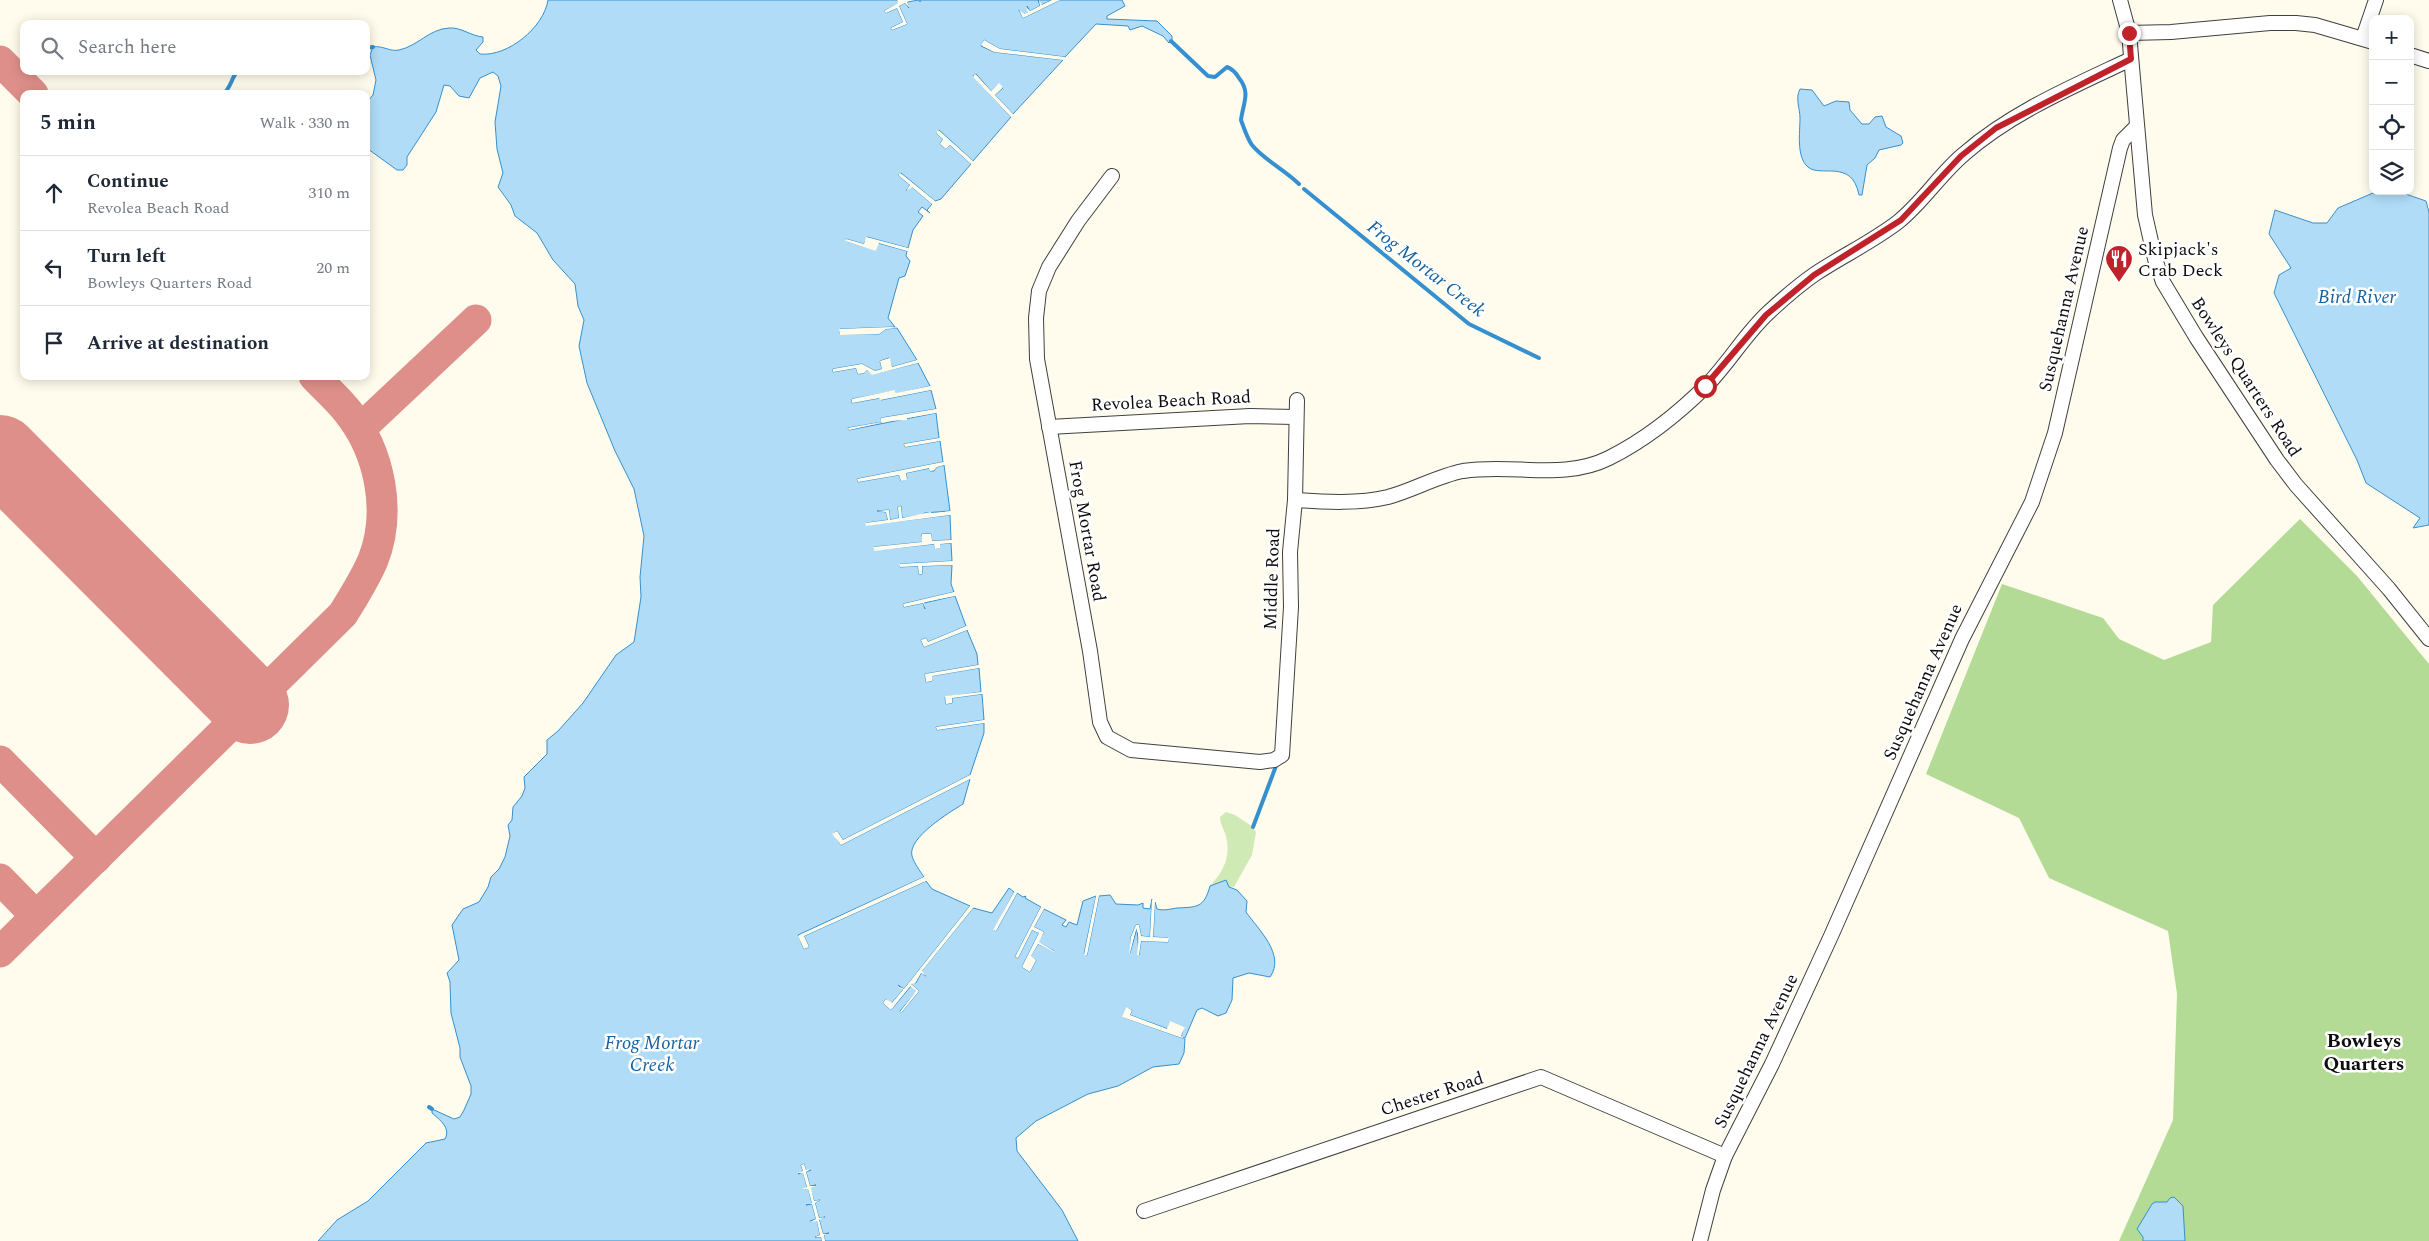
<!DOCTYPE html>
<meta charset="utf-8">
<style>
:root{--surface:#fff;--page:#f6f6f7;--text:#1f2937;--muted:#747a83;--line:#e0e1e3}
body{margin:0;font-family:Spectral,serif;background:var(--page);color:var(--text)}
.controls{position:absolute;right:15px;top:15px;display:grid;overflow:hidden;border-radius:10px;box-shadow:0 2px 12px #0003}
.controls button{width:45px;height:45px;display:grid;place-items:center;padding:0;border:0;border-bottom:1px solid var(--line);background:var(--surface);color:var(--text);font:25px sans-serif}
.stop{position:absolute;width:15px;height:15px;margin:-11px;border:4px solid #bf2228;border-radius:50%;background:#fff}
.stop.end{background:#bf2228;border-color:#fff;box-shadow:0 1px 5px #0008}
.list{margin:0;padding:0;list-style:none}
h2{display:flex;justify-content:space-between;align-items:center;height:65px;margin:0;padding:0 20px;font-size:21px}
h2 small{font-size:16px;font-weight:400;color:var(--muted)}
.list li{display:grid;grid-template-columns:32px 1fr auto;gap:15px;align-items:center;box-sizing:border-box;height:75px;padding:0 20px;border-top:1px solid var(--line)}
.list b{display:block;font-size:19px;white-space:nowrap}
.list p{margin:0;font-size:16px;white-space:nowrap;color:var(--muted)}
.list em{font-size:16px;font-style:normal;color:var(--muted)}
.icon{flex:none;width:28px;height:28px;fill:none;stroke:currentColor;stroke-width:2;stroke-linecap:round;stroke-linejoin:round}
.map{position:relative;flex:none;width:2429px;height:1241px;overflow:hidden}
.search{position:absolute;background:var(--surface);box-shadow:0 2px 12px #0003;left:20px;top:20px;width:350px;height:55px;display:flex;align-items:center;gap:12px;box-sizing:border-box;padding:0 18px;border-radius:10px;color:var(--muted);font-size:19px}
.panel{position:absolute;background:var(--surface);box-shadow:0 2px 12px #0003;left:20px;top:90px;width:350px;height:290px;border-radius:10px}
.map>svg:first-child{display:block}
.green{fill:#d0eab6}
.forest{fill:#b3db95}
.water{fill:#b0dcf7;stroke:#3690cf}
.pier{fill:#fffced}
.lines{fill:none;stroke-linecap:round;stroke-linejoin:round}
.stream{stroke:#3690cf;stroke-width:4}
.taxiway{stroke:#df8f8a;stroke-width:31}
.runway{stroke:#df8f8a;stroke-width:78}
.minor-casing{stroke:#404040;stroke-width:16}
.minor{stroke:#fff;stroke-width:14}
.route{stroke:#bf2228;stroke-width:6}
.labels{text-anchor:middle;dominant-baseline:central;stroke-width:5;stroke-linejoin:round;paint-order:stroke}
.poi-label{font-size:18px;fill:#0d0d0d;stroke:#fff;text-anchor:start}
.street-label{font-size:18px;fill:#0d0d0d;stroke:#fff}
.water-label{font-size:19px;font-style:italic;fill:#1462a1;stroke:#fff}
.quarter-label{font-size:20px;font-weight:bold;fill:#0d0d0d;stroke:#fff}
</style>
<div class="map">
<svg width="2429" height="1241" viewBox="0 0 2429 1241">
<rect width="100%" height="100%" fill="#fffced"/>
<path class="green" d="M1226 812 1235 815 1253 827 1256 832 1252 855 1234 887 1210 886C1224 871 1231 856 1226 836 1224 829 1220 824 1220 817Z"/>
<path class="forest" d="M2300 519 2357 576 2429 664V1241H2119L2173 1120 2177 994 2168 931 2049 878 2019 818 1926 774 2002 584 2103 618 2119 639 2164 660 2211 642 2213 605Z"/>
<g class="water">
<path d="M548 0H897L899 3 884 11 886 13 897 8 903 22 891 28 892 30 907 24 899 6 905 3 909 8 907 2 919 0 920 2 921 0H1052L1041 5 1038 0 1040 6 1030 11 1027 6 1029 12 1023 15 1019 10 1023 18 1060 0H1122L1125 6 1107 16V19L1157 21 1172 36V40L1169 43 1163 36 1142 26 1130 30 1128 26 1096 24 1065 57 1000 49 984 40 981 46 994 52 1063 60 1013 114 995 95 1003 88 999 84 991 91 976 74 973 76 1011 117 973 161 939 130 936 133 943 139 940 144 946 149 950 145 971 164 941 199 935 201 901 173 898 175 910 185 906 191 911 186 932 204 927 210 930 213 922 207 918 212 923 216 913 230 908 248 867 237 864 244 846 239V241L876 250 878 243 907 251 906 256 910 261 905 276 899 278 888 318 895 327 840 329V334H879L886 329 897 328 917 360 892 367 889 358 880 361 882 369 875 371 862 364 833 369V372L856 368 858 374 864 373 867 370 873 374 918 363 930 386 896 394 895 391 852 399V403L880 398 881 400 931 390 936 409 881 418 882 422 848 428 849 430 936 413 939 438 904 444 905 447 940 441 943 462 857 479 858 482 899 475 901 481 907 479 906 473 930 468V471H934L937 467 944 465 950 511 924 513 923 515 902 518 901 506 898 507 899 518 890 520 889 510 877 511 886 512 888 520 866 523V525L950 515 951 540 931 541V534H922L923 542 874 547V550L935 544V548H939V544L951 543 952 561 900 564V567L918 566 919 574H922V566L952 565 951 584 954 592 903 604 904 607 923 603 925 609 924 603 955 596 966 626 928 642 926 638 921 640 924 647 967 630 977 654 978 665 925 674 926 682 932 681 931 676 979 668 981 692 945 697 946 704 952 703V698L982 694 984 720 936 727 937 730 984 723V733L970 775 843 840 837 831 833 834 841 845 970 779 963 804C950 812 907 838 912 856 914 863 920 871 924 877L798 935 804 949 809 947 804 936 926 881 932 889 970 906 904 989 898 985 903 990 891 1004 886 999 883 1003 891 1010 911 986 917 991 900 1011 901 1013 919 991 911 984 913 982 916 983 921 973 926 976 921 972 973 908 992 913 1009 888 1014 892 994 930 996 931 1017 893 1023 897 1026 896 1025 898 1041 907 1015 957 1018 958 1032 930 1039 933 1022 967 1030 972 1036 960 1030 957 1038 944 1054 951 1038 942 1044 932 1034 927 1044 909 1066 920 1062 925 1066 927 1069 922 1077 925 1083 901 1096 896 1084 954 1087 955 1099 896 1110 895 1116 904 1138 905 1143 903V908L1150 909 1152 899 1150 937 1141 936 1139 925H1136L1131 937 1130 953 1137 928 1139 955 1141 941 1168 942V938L1153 937 1155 902 1157 909C1164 911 1170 909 1177 908 1197 907 1204 908 1210 886L1226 880 1229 887 1237 890 1247 901 1246 912C1258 929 1286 955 1270 977L1249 973 1233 978 1232 1000 1226 1013 1218 1016 1202 1008 1197 1010 1185 1038 1181 1037 1184 1027 1170 1022 1168 1029 1130 1015 1132 1010 1126 1008 1123 1017 1185 1039 1184 1053 1179 1064 1153 1067 1118 1086 1088 1094 1036 1121 1016 1138 1017 1151 1062 1210 1078 1241H825L824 1235 829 1233 823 1234 819 1219 825 1217 819 1218 815 1203 820 1200 814 1201 810 1188 816 1185 810 1186 806 1172 811 1170 806 1171 804 1164 801 1165 803 1171 798 1174 803 1172 807 1187 805 1189 808 1188 812 1203 806 1205 812 1204 816 1219 810 1221 817 1220 820 1235 815 1237H821L822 1241H318L337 1220 368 1201 426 1143 445 1139C451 1128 440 1120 432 1113V1109L454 1119 460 1117 464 1110 471 1094V1086L460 1057V1048L451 1013 450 982 447 973 459 960 452 925 463 909 479 902 488 887 491 877 499 869 505 857 510 836 508 825 512 820 513 807 522 796 525 788 524 777 547 754V740L558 731 583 703 616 655 634 642 641 597 640 577 644 536 634 489 615 451 587 383 579 346 584 320 578 306 575 284 553 260 537 233 515 216 511 205 498 187 503 173 497 149 495 122 501 86 498 76 493 72 480 78 469 98 459 96 450 86 444 85 436 112 407 157V165L403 170H397L368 149 366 103 373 95 376 80 370 55 373 47C382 45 390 52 399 50 418 46 429 29 449 28 461 27 471 36 483 37V42L476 50 480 54C508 57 544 27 548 0Z"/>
<path d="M1800 89 1812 90 1824 106 1836 101 1849 102 1850 110 1862 124H1869L1875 117 1882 116 1886 127 1901 136 1903 143 1901 145 1879 150 1875 158 1867 165 1862 195H1859C1852 158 1820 178 1808 167 1796 157 1800 132 1800 118 1800 109 1795 98 1800 89Z"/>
<path d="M2397 191 2426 201 2429 212V525L2413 528 2420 518 2366 483 2357 460 2274 293 2279 275 2291 268 2269 234 2275 210 2313 223H2327L2338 208 2373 193Z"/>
<path d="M2174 1197 2183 1206 2185 1241H2143V1237L2137 1229 2152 1204 2155 1202H2167L2170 1198Z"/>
</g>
<g class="pier">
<path d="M897 0 901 2 911 0 907 2 910 8 905 3 899 6 907 24 892 30 891 28 903 22 897 8 886 13 884 11 898 3Z"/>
<path d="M1039 0 1042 5 1052 0H1060L1023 18 1019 10 1024 14 1028 12 1026 7 1030 11 1040 6Z"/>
<path d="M984 40 1000 49 1065 57 1063 60 994 52 981 45Z"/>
<path d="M975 74 991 91 999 83 1003 87 995 95 1013 114 1011 117 973 77Z"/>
<path d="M938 130 973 161 971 164 950 145 946 149 940 144 943 139 936 133Z"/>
<path d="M900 173 935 201 932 204 912 187 906 191 910 185 898 175Z"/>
<path d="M866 237 908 248 907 251 879 243 876 251 845 241 846 239 864 244Z"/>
<path d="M891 327 897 328 886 329 879 334 840 335 839 329Z"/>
<path d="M890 358 892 367 917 360 918 363 872 375 867 370 864 373 858 374 856 368 833 372V369L862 364 875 371 882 369 880 361Z"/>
<path d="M930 386 931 390 880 400 879 398 852 403V399L895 390 896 393Z"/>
<path d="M936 409V413L907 418V420L887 421 849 430 848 428 881 422V418Z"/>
<path d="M939 438 940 441 905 447 904 444Z"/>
<path d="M943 462 944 465 937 467 934 470 930 471 929 468 906 473 907 480 901 481 899 475 858 482 857 479Z"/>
<path d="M901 506 902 518 931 512V514L950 511V515L866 526 865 523 888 520 886 512 877 511 889 510 890 520 899 518 898 507Z"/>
<path d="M922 534H931L932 541 951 540V543L940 544V548L935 549 934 544 874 551 873 547 922 542Z"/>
<path d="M952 561V565L922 566V574H919L918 566 900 567 899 564Z"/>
<path d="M954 592 955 596 924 602 926 609 923 603 904 607 903 604Z"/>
<path d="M966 626 967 630 924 647 921 640 926 638 928 642Z"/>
<path d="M978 665 979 668 932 676V681L926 682 925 674Z"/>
<path d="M981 692 982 694 952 698V703L946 704 945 696Z"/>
<path d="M984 720V723L937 730 936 727Z"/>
<path d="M970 775V779L841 845 832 834 837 831 843 840Z"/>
<path d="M924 877 926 881 804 936 809 947 804 949 798 936Z"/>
<path d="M1014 892 1017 893 996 931 993 930Z"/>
<path d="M1096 896H1099L1087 955H1084Z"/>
<path d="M1152 899 1155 902 1153 937 1169 938 1168 942 1141 941 1139 955H1137L1139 936 1136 928 1130 953H1129L1131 937 1136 925H1139L1141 936 1150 937Z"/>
<path d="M970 906 973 908 922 971 926 976 921 973 915 983 911 984 919 991 901 1013 900 1012 916 991 910 986 891 1010 883 1003 886 999 892 1003 903 990 897 986 904 989Z"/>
<path d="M1041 907 1044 909 1034 927 1044 932 1039 942 1054 951V952L1038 944 1031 956 1036 960 1030 972 1022 967 1039 933 1032 930 1018 958 1015 957Z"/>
<path d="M1126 1007 1132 1010 1130 1015 1167 1029 1170 1021 1185 1027 1181 1036 1185 1039 1122 1017Z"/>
<path d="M804 1164 806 1170 811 1169 806 1172 810 1186H816L811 1188 814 1201 820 1200 815 1203 819 1218 825 1217 819 1220 823 1234H829L824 1235 825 1241H822L821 1237H815L820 1235 817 1221 810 1222 816 1219 812 1204H806L812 1203 808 1189H802L807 1187 803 1173H797L803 1171 801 1165Z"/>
</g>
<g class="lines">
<g class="stream">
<path d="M1171 41 1208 76 1215 77 1227 67C1233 69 1236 73 1239 78 1251 93 1243 103 1241 120 1244 128 1247 138 1252 145 1263 159 1285 170 1299 184"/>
<path d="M366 48 373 47"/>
<path d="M223 94C232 87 231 77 238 71"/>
<path d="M1304 189 1469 324 1539 358"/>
<path d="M1253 827 1276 766"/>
<path d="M429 1107 432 1109"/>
</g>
<g class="taxiway">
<path d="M0 61 33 94"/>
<path d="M360 429 476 320"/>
<path d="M0 761 96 858"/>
<path d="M0 879 36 916"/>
<path d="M0 952 343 614C354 596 365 579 373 560 392 512 380 452 348 412 338 399 325 388 314 376"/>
</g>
<path class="runway" d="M0 454 250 705"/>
<defs>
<g id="minor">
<path d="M2120 0 2129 33 2145 215 2155 259 2163 282 2196 337 2277 460 2296 485 2389 589 2429 639"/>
<path d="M2129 33 2171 32 2270 23H2296L2315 25 2373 42"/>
<path d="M2363 38 2376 0"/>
<path d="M2410 55 2429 61"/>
<path d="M1112 176 1078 221 1049 267 1039 291 1036 318 1037 359 1090 651 1100 722 1107 737 1131 750 1260 762 1274 760 1282 755 1291 607 1290 552 1295 500 1297 400"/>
<path d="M1049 427 1250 416 1296 417"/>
<path d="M1295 500C1326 502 1358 504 1388 497 1414 490 1437 476 1463 471 1513 463 1563 481 1609 458 1647 439 1679 413 1708 384 1730 361 1746 333 1769 312 1783 299 1799 285 1815 274 1842 256 1872 242 1898 222 1923 202 1940 174 1964 154 2012 112 2074 86 2131 59"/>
<path d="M1144 1211 1541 1077 1725 1156"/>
<path d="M1700 1241 1713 1190 1725 1156 1772 1064 1831 936 1962 639 2032 502 2055 433 2120 148 2123 140 2136 127"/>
</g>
</defs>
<use href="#minor" class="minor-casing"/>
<use href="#minor" class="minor"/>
</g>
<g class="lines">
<path class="route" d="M1705 386 1766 315 1814 275 1901 220 1961 156 1996 128 2131 59 2129 33"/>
</g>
<defs>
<symbol id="restaurant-pin" viewBox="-11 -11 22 30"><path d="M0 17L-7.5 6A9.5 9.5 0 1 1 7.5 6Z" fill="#bf2228" stroke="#fff"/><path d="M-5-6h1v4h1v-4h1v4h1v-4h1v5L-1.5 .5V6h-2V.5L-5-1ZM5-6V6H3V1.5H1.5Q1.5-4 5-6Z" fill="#fff"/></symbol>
</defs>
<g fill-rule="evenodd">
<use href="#restaurant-pin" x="2103" y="243" width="32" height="43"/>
</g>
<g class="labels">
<g class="poi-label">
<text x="2138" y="249">Skipjack's<tspan x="2138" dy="21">Crab Deck</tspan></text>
</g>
<g class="street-label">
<text transform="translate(2064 309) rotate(-77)">Susquehanna Avenue</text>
<text transform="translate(2246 377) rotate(57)">Bowleys Quarters Road</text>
<text transform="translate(1171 401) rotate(-3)">Revolea Beach Road</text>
<text transform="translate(1087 531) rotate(80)">Frog Mortar Road</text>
<text transform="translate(1272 579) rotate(-88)">Middle Road</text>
<text transform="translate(1923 682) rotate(-66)">Susquehanna Avenue</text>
<text transform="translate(1756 1051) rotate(-64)">Susquehanna Avenue</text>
<text transform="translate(1432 1094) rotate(-18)">Chester Road</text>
</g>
<g class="water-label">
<text transform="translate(1426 269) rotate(38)">Frog Mortar Creek</text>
<text x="2357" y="297">Bird River</text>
<text x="652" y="1043">Frog Mortar<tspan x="652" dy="22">Creek</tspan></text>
</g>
<g class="quarter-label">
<text x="2364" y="1041">Bowleys<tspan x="2364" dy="23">Quarters</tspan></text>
</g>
</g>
</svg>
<div class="controls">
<button>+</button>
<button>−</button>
<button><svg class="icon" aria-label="locate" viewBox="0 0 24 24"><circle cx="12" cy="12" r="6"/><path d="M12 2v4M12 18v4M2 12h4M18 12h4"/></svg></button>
<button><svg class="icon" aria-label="layers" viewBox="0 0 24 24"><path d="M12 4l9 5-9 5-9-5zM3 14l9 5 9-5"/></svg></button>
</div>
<div class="stop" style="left:1705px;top:386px"></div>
<div class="stop end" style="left:2129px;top:33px"></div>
<div class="search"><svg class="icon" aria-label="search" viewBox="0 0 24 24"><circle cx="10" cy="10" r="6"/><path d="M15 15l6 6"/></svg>Search here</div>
<section class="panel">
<h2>5 min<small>Walk · 330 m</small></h2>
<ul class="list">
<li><svg class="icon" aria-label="ahead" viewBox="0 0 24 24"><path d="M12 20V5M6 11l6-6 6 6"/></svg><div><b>Continue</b><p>Revolea Beach Road</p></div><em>310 m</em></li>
<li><svg class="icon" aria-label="left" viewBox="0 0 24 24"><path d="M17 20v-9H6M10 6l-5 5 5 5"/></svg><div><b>Turn left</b><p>Bowleys Quarters Road</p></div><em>20 m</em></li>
<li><svg class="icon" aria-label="arrive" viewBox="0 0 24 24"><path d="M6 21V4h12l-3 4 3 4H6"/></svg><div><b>Arrive at destination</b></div></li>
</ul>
</section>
</div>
